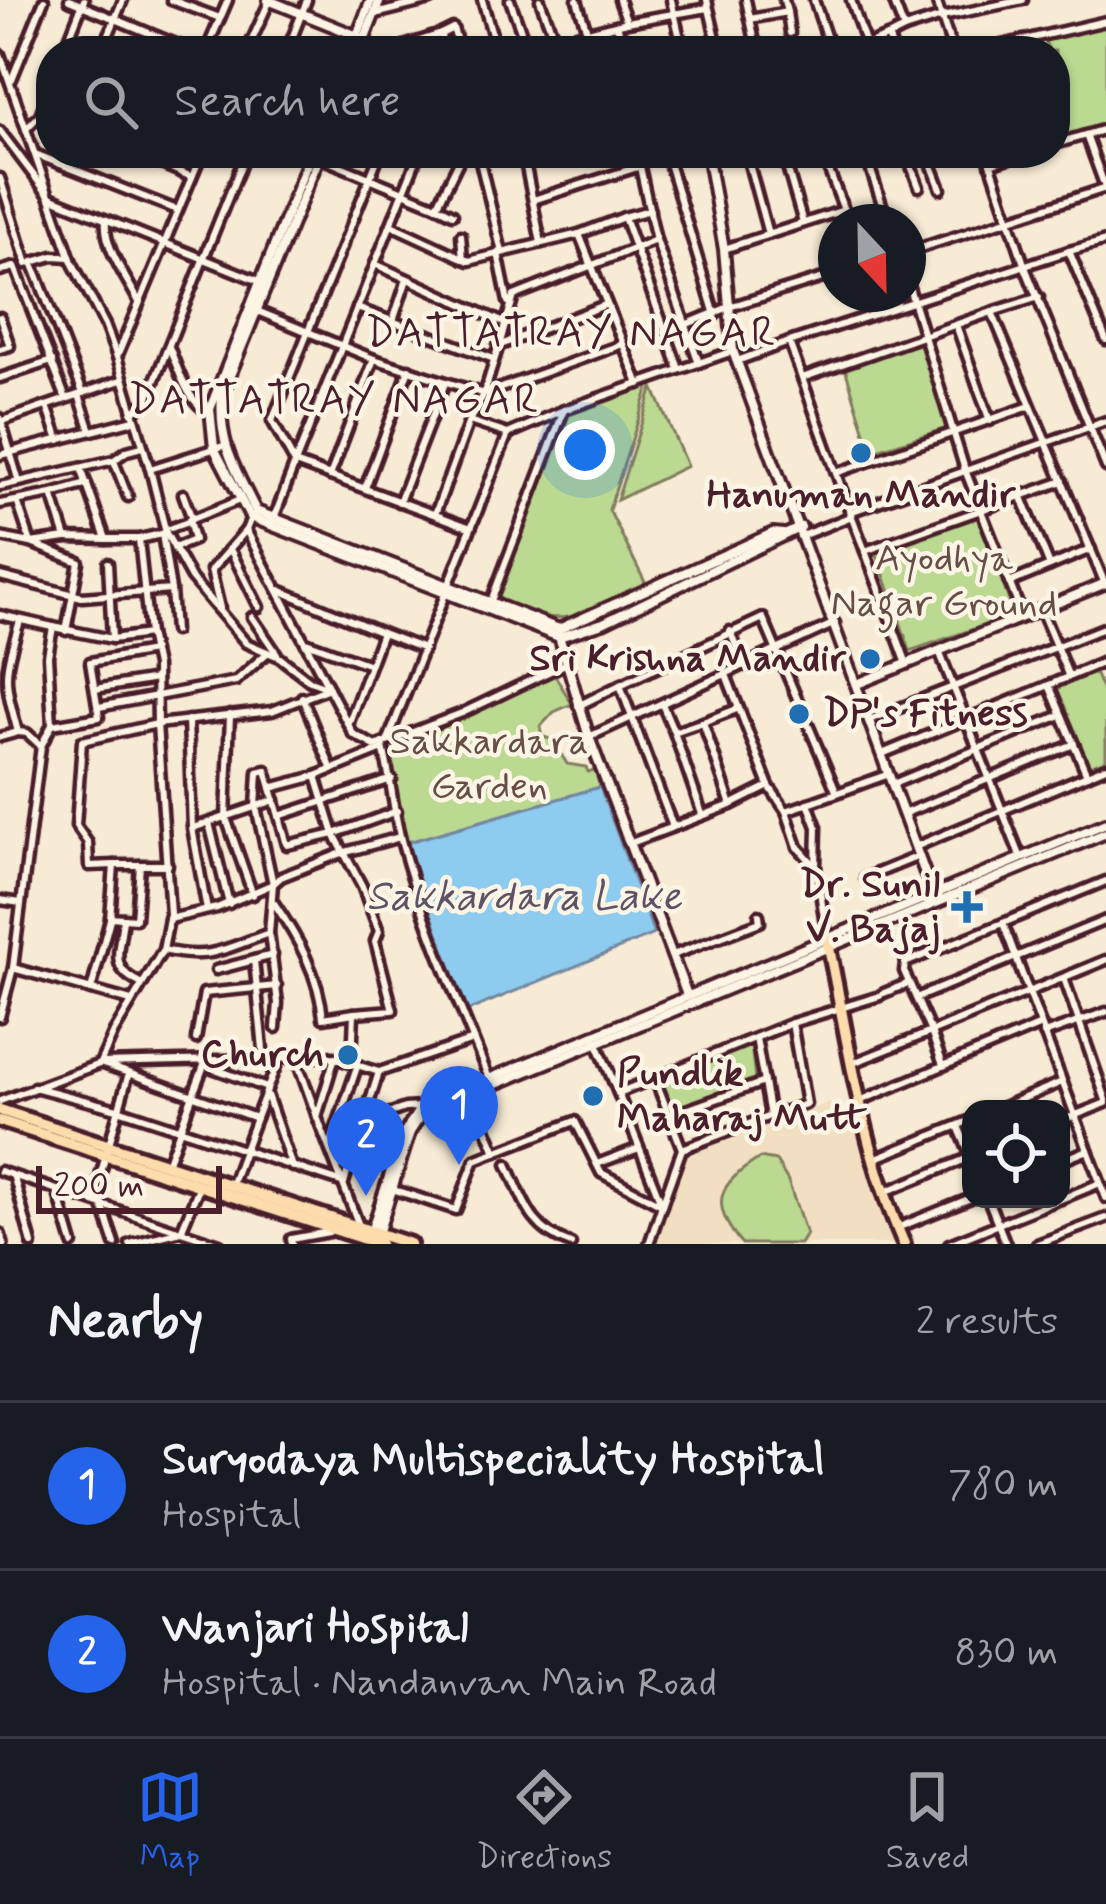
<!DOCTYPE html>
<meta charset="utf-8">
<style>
:root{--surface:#171b24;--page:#242831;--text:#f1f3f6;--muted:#9ea1a6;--line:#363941;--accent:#2563eb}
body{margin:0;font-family:Mynerve,sans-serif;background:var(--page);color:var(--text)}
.controls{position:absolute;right:36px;bottom:36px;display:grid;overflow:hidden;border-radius:24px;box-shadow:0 3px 9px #0004}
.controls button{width:108px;height:108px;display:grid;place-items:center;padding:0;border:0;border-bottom:3px solid var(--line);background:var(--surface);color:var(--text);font:60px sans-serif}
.compass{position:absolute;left:818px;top:204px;width:108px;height:108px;border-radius:50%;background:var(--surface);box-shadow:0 3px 9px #0004;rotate:158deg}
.scale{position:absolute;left:36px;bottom:30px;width:186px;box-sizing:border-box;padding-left:12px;border:6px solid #4a1f2b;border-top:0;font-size:33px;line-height:42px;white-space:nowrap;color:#4a1f2b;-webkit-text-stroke:9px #fcf5e5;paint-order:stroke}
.you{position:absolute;left:585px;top:450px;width:42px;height:42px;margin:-30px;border:9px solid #fff;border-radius:50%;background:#1a73e8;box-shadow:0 0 0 18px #1a73e833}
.badge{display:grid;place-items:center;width:78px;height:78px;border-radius:50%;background:var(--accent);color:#fff;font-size:39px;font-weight:700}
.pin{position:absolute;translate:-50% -99px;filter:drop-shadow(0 3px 6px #0008)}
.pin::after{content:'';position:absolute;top:63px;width:42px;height:36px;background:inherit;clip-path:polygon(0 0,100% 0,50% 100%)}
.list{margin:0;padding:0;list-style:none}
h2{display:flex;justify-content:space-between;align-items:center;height:156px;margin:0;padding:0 48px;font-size:51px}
h2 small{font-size:39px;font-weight:400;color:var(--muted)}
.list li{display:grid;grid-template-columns:78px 1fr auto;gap:36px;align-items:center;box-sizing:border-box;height:168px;padding:0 48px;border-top:3px solid var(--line)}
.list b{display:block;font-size:45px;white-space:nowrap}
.list p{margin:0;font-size:39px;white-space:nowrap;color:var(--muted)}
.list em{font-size:39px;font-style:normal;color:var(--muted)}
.icon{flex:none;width:66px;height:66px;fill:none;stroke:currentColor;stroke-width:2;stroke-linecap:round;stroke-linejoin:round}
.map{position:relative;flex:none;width:1106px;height:1244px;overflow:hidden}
.search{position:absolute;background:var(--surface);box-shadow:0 3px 9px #0004;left:36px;right:36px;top:36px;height:132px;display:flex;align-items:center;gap:30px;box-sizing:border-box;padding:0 42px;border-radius:48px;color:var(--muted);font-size:45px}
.sheet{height:492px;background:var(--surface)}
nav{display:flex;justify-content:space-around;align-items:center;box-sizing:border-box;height:168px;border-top:3px solid var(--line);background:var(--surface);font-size:33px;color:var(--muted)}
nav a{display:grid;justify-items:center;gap:6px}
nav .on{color:var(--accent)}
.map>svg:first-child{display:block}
.built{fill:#f2dfc2}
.green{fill:#bbd991;stroke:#827c5e;stroke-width:3}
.water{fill:#8eccef;stroke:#7387a1;stroke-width:3}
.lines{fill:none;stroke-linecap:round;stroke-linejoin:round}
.street-casing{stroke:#4a1f2b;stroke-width:15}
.secondary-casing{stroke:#4a1f2b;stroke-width:16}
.primary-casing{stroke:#4a1f2b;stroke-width:20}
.street{stroke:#fcf5e5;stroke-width:6}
.secondary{stroke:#fcf5e5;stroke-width:8}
.primary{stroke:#fcdcac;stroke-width:10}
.poi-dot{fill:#1f6fb2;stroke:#fcf5e5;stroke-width:4.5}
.labels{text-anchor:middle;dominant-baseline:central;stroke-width:9;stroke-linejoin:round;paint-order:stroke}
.poi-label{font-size:39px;font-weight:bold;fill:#4a1f2b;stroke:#fcf5e5;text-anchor:end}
.park-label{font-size:39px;fill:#664e44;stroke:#fcf5e5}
.neighbourhood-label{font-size:42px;letter-spacing:3px;fill:#4a1f2b;stroke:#fcf5e5}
.water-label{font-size:42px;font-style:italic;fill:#5e5366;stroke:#fcf5e5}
</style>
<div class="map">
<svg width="1106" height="1244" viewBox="0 0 1106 1244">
<rect width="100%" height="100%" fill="#f7ebd5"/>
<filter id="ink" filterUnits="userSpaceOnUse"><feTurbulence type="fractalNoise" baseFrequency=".00833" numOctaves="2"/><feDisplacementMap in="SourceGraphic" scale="24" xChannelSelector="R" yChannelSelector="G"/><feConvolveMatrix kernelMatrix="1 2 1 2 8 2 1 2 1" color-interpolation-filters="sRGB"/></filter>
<g filter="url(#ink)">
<path class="built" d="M830 1102 840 1125 852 1122 895 1244H657L683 1161 689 1154Z"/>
<g class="green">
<path d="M1106 26V126L1055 140V51H1050L1043 39Z"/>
<path d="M919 342 947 428 871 452 844 365Z"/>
<path d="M650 384 609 510 647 586C592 613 559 635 500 599L498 594 569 415Z"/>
<path d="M653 387 687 466 617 500Z"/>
<path d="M978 513 1014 615 910 651 875 549Z"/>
<path d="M553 672 572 704 554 712 541 726V736L553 740 567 764 586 767 588 772 595 770 600 787 405 843 391 758 393 747 474 714Z"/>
<path d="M1092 674 1096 675 1106 698V760L1090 766 1056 691 1058 687Z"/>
<path d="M751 1043 755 1079 673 1111 660 1081Z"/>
<path d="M760 1158 776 1161 788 1181 806 1234 800 1244H742C707 1203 719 1183 760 1158Z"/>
</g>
<path class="water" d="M600 787 654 934 467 1011 405 843Z"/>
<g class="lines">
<defs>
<g id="street">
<path d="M69 0 193 51"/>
<path d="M171 0 220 18"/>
<path d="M482 0 497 51"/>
<path d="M510 0 527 48"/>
<path d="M540 0 555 40"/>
<path d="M577 0 587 31"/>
<path d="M619 0 627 22"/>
<path d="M671 0 683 51"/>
<path d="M707 0 719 51"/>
<path d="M746 0 757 51"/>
<path d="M814 0 831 51"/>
<path d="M851 0 868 51"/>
<path d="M893 0 904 29 888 37 894 51"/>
<path d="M936 0 953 51"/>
<path d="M787 12 790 33"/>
<path d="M375 14 431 0"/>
<path d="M750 19 787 12 784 0"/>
<path d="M617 25 625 51"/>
<path d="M904 29 942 17 1023 0"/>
<path d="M441 34 453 28 460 51"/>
<path d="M570 37 575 51"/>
<path d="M404 46 441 34 443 51"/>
<path d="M64 51 84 0"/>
<path d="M102 51 123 0"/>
<path d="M206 51 228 0"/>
<path d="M247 51 270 0"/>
<path d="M287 51 307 0"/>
<path d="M514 51 627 22 708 8"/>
<path d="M851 51 887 37"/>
<path d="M976 51 1106 21"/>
<path d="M0 54 72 262 105 325 117 357"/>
<path d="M12 79 44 0"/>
<path d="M40 115 51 86"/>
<path d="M26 129 40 115 51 118"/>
<path d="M0 131 50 197 264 283"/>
<path d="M1086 135 1106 190"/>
<path d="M1055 144 1106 129"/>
<path d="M136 153 159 163 163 153"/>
<path d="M309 153 437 206 463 153"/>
<path d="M478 153 502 252"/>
<path d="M637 153 656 240 699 363"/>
<path d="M666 153 715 315"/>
<path d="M746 153 768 234"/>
<path d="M783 153 803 223"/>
<path d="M865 153 888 222"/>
<path d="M906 153 919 187"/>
<path d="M927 153 941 189"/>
<path d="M987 153 1025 267 1106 467"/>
<path d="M35 154 177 210"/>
<path d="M525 162 541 243"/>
<path d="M159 163 192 177"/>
<path d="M990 164 1026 153"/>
<path d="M0 178 27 264"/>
<path d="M533 200 641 166"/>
<path d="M437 206 453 214"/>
<path d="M844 210 852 222"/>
<path d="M624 217 650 210"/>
<path d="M106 220C103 247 127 278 139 302"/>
<path d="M391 225 469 261 579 234 624 217 679 369"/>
<path d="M579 234 639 384"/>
<path d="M461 235 463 259"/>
<path d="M724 249 844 210 822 153"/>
<path d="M1069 251 1106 241"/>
<path d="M908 252 1106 188"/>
<path d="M498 253 508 302"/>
<path d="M32 262 83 393"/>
<path d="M33 262 53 256 70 257"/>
<path d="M375 264 419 153"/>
<path d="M15 267 66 399"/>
<path d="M0 271 14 267"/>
<path d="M908 284 965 470 1023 617"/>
<path d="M357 308 494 359"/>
<path d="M257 311 374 359 484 394 623 344"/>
<path d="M992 312 1039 297"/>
<path d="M0 317 10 346 0 349"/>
<path d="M393 321 407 279"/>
<path d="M504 323 375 264 295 463 471 528 387 742 462 713 565 664"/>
<path d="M956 325 990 421"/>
<path d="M665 333 729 307 836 274"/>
<path d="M789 342 1069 251 1106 340"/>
<path d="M498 346 605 305"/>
<path d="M169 347C179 370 186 401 210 413"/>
<path d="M737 361 789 342 850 512 1106 421"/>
<path d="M0 378 52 361"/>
<path d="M802 378 992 312 1105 584"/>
<path d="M79 395 91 431"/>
<path d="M47 406 59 440"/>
<path d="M132 413 146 402 246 153"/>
<path d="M0 418 19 482 114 460 127 451 142 447"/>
<path d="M469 421 484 394 514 296 656 240"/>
<path d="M0 422 121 380"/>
<path d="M0 455 134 420"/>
<path d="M114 461 128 497"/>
<path d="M81 468 106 539H139"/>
<path d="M150 469 117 357 202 153"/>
<path d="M836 473 1030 406"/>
<path d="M330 476 374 359"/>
<path d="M87 484 52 494 66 538 106 539"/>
<path d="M0 486 19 482"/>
<path d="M365 488 409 369"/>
<path d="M183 494 192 519"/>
<path d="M17 501 31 543 79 562 66 631"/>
<path d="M399 502 445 383"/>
<path d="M0 504 52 494"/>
<path d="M850 512 865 551 1063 481"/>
<path d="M435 514 469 421 508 434"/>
<path d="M252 515 246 530 353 734 375 746 383 743"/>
<path d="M273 521 295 463 272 421 380 153"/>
<path d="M171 528 188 522"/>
<path d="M471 528 508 434 564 410 733 351"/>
<path d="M804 535 852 516"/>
<path d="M0 537 31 543 66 538"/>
<path d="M174 548 194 540 189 520 240 500"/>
<path d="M231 551 259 607"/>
<path d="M865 551 907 664"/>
<path d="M108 563 112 639"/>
<path d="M1050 566 1091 549"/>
<path d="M0 576 82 597 171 590 162 534"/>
<path d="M1009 583 1050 566 1021 495"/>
<path d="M277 589 382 633 348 725"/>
<path d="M171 590 174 631"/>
<path d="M491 601 564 410"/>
<path d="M220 608 211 570 246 530"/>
<path d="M1041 610 1069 677"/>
<path d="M0 615 53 627"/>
<path d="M252 617 277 654"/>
<path d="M20 621C3 676 3 676 18 732L27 733 41 746"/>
<path d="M730 631 743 664"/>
<path d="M382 633 424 649"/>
<path d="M149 634 156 666 157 724 272 711 329 688 310 681 279 657 246 643 191 578 166 533"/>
<path d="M306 642 370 665"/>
<path d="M939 651 1021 858"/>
<path d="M620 685 763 618 837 793 889 774"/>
<path d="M1049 685 1106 661"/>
<path d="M95 689 156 679"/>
<path d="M302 697 332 770"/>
<path d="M662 704 674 732 703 722"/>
<path d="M578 706 620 685 673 827"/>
<path d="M99 707 236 681 267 653"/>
<path d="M230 715 226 818 253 895"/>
<path d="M188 720 192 828 207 910"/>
<path d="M869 720 1106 627"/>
<path d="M52 725 99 717 90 662 153 651"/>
<path d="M674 732 702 814"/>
<path d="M0 737 18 732"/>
<path d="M589 737 835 623"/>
<path d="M382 743C391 776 393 811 402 844 424 926 459 1002 490 1081"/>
<path d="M882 754 1049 685 1087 775"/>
<path d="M316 776 271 788 279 816 392 779"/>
<path d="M893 784 1061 715"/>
<path d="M769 786 786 811 837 793"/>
<path d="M808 803 817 827 816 867"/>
<path d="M731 805 703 722 737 709"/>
<path d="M786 811 798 847 816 867 827 936"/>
<path d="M903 814 1074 744"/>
<path d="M279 816 287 845 334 834 397 811"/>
<path d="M209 823 229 904"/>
<path d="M193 828 275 800"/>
<path d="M631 843 731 805 769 786 725 672"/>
<path d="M915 847 1106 767"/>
<path d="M114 865H168"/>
<path d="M865 878 919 856"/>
<path d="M0 900 21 903"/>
<path d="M274 903C298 938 319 975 323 1018L354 1013"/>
<path d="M110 917 136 919 140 865"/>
<path d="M123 918C120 952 107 968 142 984"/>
<path d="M169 919 217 908 273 884 256 807 258 772 266 770 271 788"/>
<path d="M1003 923 1106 1198"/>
<path d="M269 933 278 1003 276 1028"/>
<path d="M673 955 760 922 759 915"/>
<path d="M13 968 131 1001"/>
<path d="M216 970 254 960"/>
<path d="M1064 978 1106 1100"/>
<path d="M91 990 110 919 114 865 89 866 88 843 76 826 82 741 157 724 170 914 163 950"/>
<path d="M884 993 909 983"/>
<path d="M916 998 904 971 905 963 1106 881"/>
<path d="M0 1017 13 968 41 746 52 725 48 656 53 627 112 639 149 634 139 539 166 533 150 469 223 446"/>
<path d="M1044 1034 1106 1012"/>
<path d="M196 1039 204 993 277 986"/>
<path d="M596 1041 618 1093"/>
<path d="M296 1058 328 1056 379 1072"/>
<path d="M264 1059 254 960 273 955"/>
<path d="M279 1059 266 1092 292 1167"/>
<path d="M352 1062 354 1013 393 1010 375 941 379 931 362 886 334 834 316 776 383 749"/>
<path d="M853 1063 931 1032 916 998 1106 920"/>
<path d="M204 1065 267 1088"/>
<path d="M943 1065 931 1032 1106 960"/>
<path d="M655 1079 682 1149"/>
<path d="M34 1087 121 1110 344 1183 379 1072 473 1040"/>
<path d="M266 1092 256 1118 100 1063 114 1032 163 950C210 961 225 949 269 933L273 884 281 877 342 853 400 837"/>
<path d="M472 1095 496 1152"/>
<path d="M862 1100 1041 1025"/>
<path d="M0 1101 102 1063 296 1058 317 1117 335 1057"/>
<path d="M998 1109 1062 1082"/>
<path d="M669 1116 764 1082"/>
<path d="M770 1116 806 1104 792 1023"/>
<path d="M317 1117 360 1228"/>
<path d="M1061 1121 1106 1103"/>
<path d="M335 1132 405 1108 421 1107"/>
<path d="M330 1146 358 1064"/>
<path d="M874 1159 971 1120"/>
<path d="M1061 1161 1088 1150"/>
<path d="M167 1164 206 1060"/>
<path d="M507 1164C524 1201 530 1230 571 1244"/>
<path d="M597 1164 639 1148"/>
<path d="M0 1171 220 1244"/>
<path d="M14 1178 32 1244"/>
<path d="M231 1186 256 1118"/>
<path d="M392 1189 456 1210 475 1160 575 1121 601 1173 662 1205 682 1149 770 1116 756 1038"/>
<path d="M57 1190 73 1244"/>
<path d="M887 1191 971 1157 958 1126"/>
<path d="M988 1199 1006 1244"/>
<path d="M1061 1199 1100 1183"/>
<path d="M93 1201 129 1073"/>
<path d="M102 1204 115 1244"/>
<path d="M897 1228 971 1198"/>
<path d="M130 1244 181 1231 200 1185"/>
<path d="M292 1244 291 1239 329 1232"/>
<path d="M649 1244 662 1205 618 1093 792 1023 880 996"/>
<path d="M949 1244 1060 1199"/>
<path d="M1037 1244 1106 1218"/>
</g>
<g id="secondary">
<path d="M268 0 365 39"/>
<path d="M351 51 371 0"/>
<path d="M360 51 380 0"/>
<path d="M311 153 210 409 214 448 250 517 559 637 603 623 801 527"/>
<path d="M321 153 222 395C218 444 235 468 256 511L559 629 773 533 783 534"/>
<path d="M484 153 528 162 589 153"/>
<path d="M707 153 724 249 733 351 933 895"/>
<path d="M559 636 589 737 687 995"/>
<path d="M857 684 1106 583"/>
<path d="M0 1234 3 1244"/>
<path d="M370 1235 402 1137 421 1107 1106 823"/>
<path d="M377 1237 410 1132 421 1115 1106 833"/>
</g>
<g id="primary">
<path d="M827 938C849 1043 861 1145 904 1244"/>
<path d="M0 1110 410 1244"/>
<path d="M0 1121 380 1244"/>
</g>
</defs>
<use href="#street" class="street-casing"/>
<use href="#secondary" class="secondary-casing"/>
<use href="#primary" class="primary-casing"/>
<use href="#street" class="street"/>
<use href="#secondary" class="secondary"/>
<use href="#primary" class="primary"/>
</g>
</g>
<g class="poi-dot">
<circle cx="861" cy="453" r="12"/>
<circle cx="870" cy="659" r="12"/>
<circle cx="799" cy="714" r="12"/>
<path d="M961 889h12v12h12v12h-12v12h-12v-12h-12v-12h12z"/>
<circle cx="348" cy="1055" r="12"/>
<circle cx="593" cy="1096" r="12"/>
</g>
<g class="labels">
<g class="poi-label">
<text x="861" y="495" text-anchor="middle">Hanuman Mandir</text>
<text x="846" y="659">Sri Krishna Mandir</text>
<text x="823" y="714" text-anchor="start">DP's Fitness</text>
<text x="940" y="885">Dr. Sunil<tspan x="940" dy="45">V. Bajaj</tspan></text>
<text x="324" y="1055">Church</text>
<text x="617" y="1074" text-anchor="start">Pundlik<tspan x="617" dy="45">Maharaj Mutt</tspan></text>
</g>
<g class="park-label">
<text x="944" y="559">Ayodhya<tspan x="944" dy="45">Nagar Ground</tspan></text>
<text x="489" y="742">Sakkardara<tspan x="489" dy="45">Garden</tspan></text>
</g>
<g class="neighbourhood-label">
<text x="572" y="334">DATTATRAY NAGAR</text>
<text x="335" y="401">DATTATRAY NAGAR</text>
</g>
<g class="water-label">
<text x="524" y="897">Sakkardara Lake</text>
</g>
</g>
</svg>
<div class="controls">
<button><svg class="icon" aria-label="locate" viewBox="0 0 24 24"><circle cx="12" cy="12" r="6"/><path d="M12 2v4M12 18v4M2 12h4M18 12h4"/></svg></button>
</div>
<svg class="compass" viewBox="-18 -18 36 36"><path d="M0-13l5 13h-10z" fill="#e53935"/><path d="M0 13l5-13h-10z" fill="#9ea1a6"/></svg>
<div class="scale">200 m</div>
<div class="you"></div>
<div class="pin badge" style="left:459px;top:1165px">1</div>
<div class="pin badge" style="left:366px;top:1196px">2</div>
<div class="search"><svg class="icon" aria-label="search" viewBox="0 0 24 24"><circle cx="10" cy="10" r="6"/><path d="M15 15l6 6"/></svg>Search here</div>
</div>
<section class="sheet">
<h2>Nearby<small>2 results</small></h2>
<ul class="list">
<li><span class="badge">1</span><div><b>Suryodaya Multispeciality Hospital</b><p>Hospital</p></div><em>780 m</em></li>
<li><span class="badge">2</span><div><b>Wanjari Hospital</b><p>Hospital · Nandanvan Main Road</p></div><em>830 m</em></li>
</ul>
</section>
<nav>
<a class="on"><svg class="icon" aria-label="map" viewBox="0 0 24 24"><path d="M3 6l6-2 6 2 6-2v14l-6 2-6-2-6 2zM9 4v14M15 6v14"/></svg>Map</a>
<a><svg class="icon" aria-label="directions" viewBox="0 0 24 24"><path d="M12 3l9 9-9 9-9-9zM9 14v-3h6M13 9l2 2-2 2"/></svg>Directions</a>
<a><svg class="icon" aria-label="saved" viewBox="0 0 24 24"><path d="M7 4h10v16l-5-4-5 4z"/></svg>Saved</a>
</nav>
